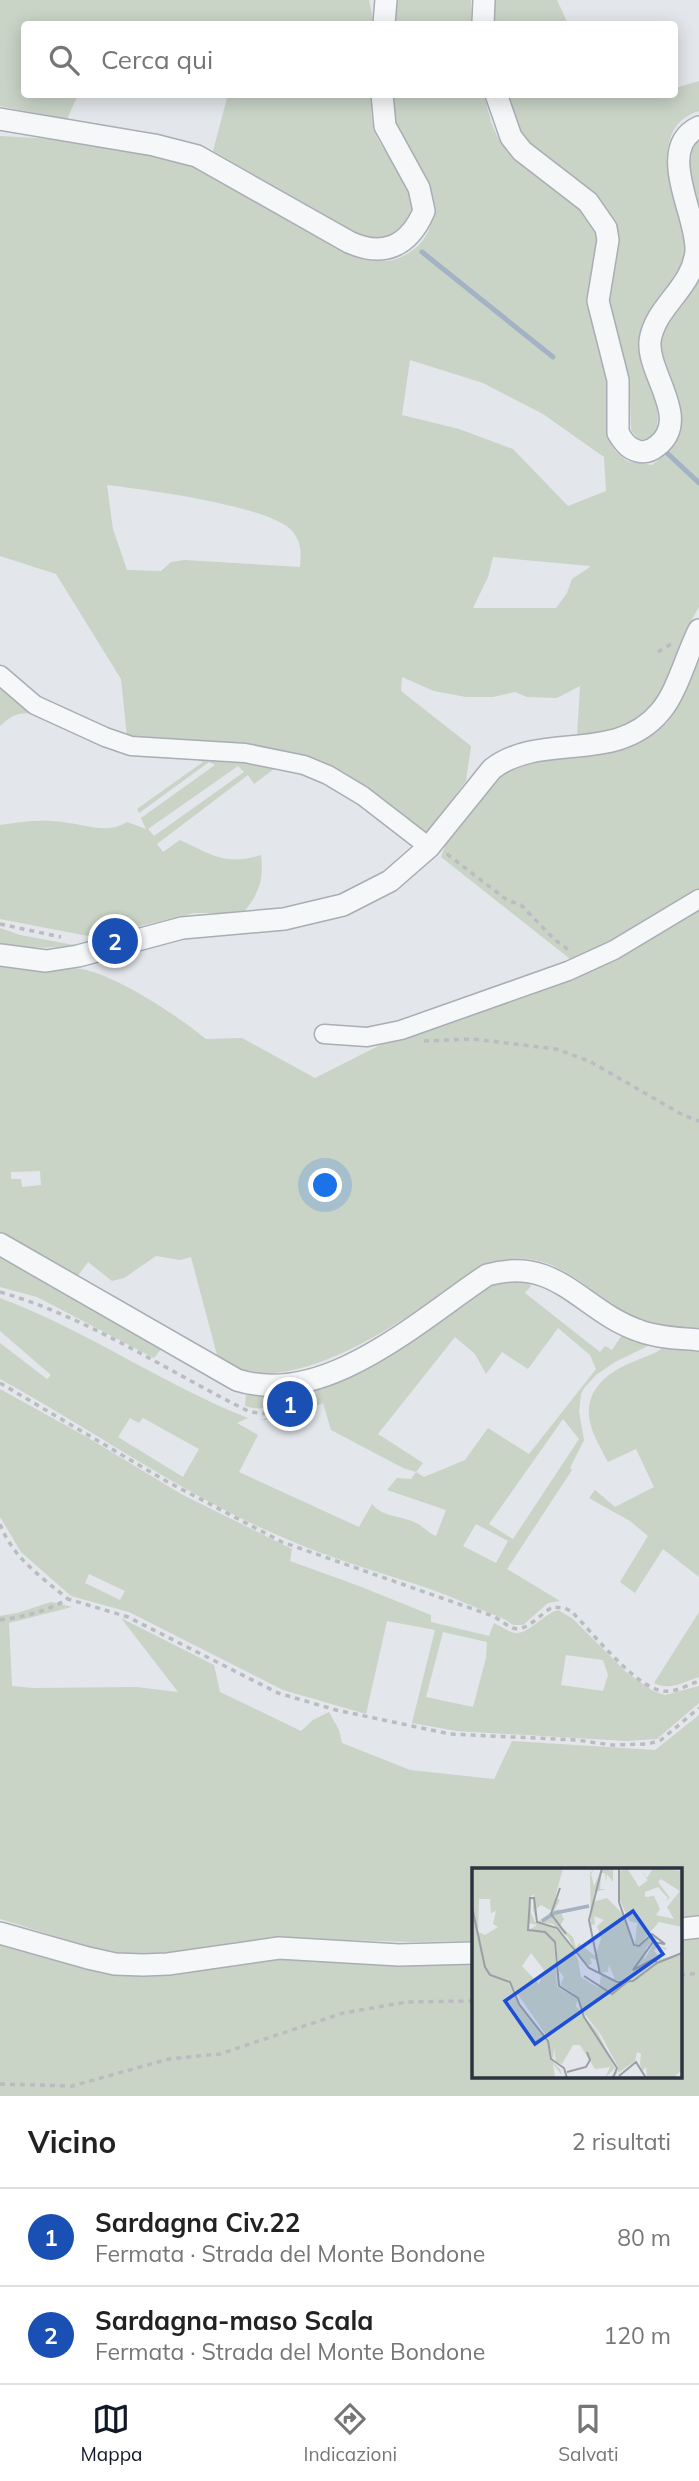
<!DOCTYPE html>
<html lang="it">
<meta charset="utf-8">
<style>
:root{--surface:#fff;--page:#f2f2f2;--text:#222;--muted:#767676;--line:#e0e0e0;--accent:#111827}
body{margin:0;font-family:Mulish,sans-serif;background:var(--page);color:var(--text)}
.you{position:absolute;left:326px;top:1186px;width:24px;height:24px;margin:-18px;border:5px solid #fff;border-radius:50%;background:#1a73e8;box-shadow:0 0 0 10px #1a73e833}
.badge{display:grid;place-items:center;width:46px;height:46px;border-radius:50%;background:var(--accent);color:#fff;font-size:23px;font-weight:700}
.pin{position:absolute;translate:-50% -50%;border:4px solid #fff;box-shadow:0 2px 7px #0006}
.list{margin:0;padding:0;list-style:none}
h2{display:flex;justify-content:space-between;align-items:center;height:91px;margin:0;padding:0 28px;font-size:30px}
h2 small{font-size:23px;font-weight:400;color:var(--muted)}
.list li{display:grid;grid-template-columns:46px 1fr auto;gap:21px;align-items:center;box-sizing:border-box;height:98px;padding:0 28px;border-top:2px solid var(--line)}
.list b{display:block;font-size:26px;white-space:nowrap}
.list p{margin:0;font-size:23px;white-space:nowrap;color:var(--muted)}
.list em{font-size:23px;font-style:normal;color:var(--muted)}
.icon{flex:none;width:38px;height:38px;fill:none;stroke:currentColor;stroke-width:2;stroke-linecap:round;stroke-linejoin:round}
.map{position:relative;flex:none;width:699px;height:2096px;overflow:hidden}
.search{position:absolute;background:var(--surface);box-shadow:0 4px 18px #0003;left:21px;right:21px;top:21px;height:77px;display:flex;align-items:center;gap:18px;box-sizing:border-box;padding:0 24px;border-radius:7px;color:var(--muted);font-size:26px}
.sheet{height:287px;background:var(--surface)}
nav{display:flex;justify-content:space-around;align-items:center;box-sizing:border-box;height:98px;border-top:2px solid var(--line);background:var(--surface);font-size:19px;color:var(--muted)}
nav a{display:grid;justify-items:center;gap:4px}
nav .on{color:var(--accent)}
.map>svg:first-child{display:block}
.green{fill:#c9d3c6;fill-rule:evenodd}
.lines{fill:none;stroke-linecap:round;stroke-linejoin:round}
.stream{stroke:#a3b3c5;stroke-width:5}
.minor-casing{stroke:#a9adb4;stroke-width:21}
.tertiary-casing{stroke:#a9adb4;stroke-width:24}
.path{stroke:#babcc2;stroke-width:3.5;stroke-dasharray:5 5;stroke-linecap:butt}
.minor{stroke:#f6f7f9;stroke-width:18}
.tertiary{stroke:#f6f7f9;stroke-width:21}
.inset-river{fill:none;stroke:#a3b3c5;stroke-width:3.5}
.inset-road{fill:none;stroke:#9a9fa6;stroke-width:2}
.view{fill:#1d4ed8;fill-opacity:0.15;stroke:#1d4ed8;stroke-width:3.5}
.inset-edge{fill:none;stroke:#2d3440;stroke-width:3.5}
</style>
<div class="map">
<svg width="699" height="2096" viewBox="0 0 699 2096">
<rect width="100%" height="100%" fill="#e3e6ea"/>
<g class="green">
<path d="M0 0H369L374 24H24V94L78 95 67 119 0 106Z"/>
<path d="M394 0H471L472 24H390Z"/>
<path d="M490 0H557L568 24H492Z"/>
<path d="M699 81V111C654 124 667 180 678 213 680 221 686 229 687 238 692 284 640 300 641 347 641 378 666 404 655 434L646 440 638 439 631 430 630 398 604 307 615 239 528 149 503 95 625 94C640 101 658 95 674 94L675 88Z"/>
<path d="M221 95H371C371 107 371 121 375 133 386 162 434 196 401 229 390 240 374 238 360 235L213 151 227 98Z"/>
<path d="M390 95H484L491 122 497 136 510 153 533 174 582 209 599 233 608 390V437L615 451 627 461 652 465 662 457 668 448 660 356 661 336 699 266V607C671 652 672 709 615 730 603 734 589 735 577 737L580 686 557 698 527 697 515 692 493 697H466L434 691 402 677 401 691 471 746 466 781 428 831H423L339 775 127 737 121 679 56 574 0 556V136L54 139 162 157 190 164 351 252C371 261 386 266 407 254 422 246 434 229 431 210 429 199 421 186 416 176 405 148 395 124 390 95ZM410 360 483 383 543 414 604 457 606 491 568 506 513 449 459 429 402 415ZM107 485C141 489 274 506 293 532 302 544 301 553 300 567L184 560 171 562 161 571 127 570 113 529ZM493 557 590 566V567L572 579 567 593 556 608H473L488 577Z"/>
<path d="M699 140V219C694 195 680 161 699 140Z"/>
<path d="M699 655V895L574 962 441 857 447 841 493 782 505 771 538 759 609 752 651 734 666 724 673 715Z"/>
<path d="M0 680 39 715C21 711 13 714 0 726Z"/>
<path d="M202 754 278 766 254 784 248 775 157 844 163 852 180 840C212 855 226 866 261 855 264 880 259 894 243 913H195L93 937 0 919V825C20 822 41 819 62 822 84 824 107 835 127 822L146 829 141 818 215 765 209 762 139 813 137 809 203 762 195 759ZM238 766 244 772 154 836 148 829Z"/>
<path d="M699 904V1329C677 1327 651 1327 632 1317 588 1293 555 1247 500 1261 470 1269 447 1289 423 1306 378 1337 299 1385 242 1371 234 1369 226 1363 218 1359L191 1257 180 1260 156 1256 124 1278 112 1281 88 1262 77 1277 0 1232V965C25 967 50 966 75 968 111 971 178 1016 206 1039L242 1038 315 1078 394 1038ZM40 1171 41 1185 22 1187 21 1179H11V1172Z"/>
<path d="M0 928 20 935 74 945C48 949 26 948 0 943Z"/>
<path d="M0 1254 161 1349 154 1358 37 1297 0 1287Z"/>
<path d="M525 1279 531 1286 525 1293 600 1352 605 1346 612 1350 622 1335 638 1340 656 1342 615 1362 596 1375 584 1388 581 1394 579 1411 584 1440 570 1468 572 1470 507 1569 560 1601 548 1603 523 1625H513L504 1619C479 1609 455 1598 430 1589 383 1573 334 1560 289 1540 187 1498 97 1432 0 1379V1343L47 1379 51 1375 0 1331V1298C86 1330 162 1384 248 1418L237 1423 258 1435 239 1472 359 1527 372 1504C383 1518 401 1515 416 1523 423 1526 428 1533 436 1536L446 1510 387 1490 397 1478 411 1479 416 1472 403 1468 331 1430 323 1403 289 1418 260 1420C275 1416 297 1412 293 1392L490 1286 500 1282ZM558 1328 590 1355 596 1369 529 1454 488 1428 465 1460 424 1477 416 1472 423 1463 378 1434 455 1337 475 1354 486 1374 502 1352 528 1369ZM130 1418 139 1423 143 1418 199 1449 183 1477 118 1437ZM563 1419 579 1439 513 1539 489 1524ZM476 1524 508 1541 496 1563 463 1546Z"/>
<path d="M668 1343 699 1347V1577L663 1549 635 1593 620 1582 648 1536 630 1521 589 1498 595 1490 615 1507 654 1487 636 1449 608 1462C602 1450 593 1436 590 1422 583 1390 609 1371 635 1361 646 1356 660 1353 668 1343Z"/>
<path d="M0 1389 85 1436 183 1495 292 1549 290 1561 359 1586 431 1615V1622L489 1636 494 1623C501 1626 510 1633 516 1633 528 1634 544 1614 558 1610L573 1619 626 1672 653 1691 665 1695 699 1686V1703L657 1739 627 1741 456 1731 412 1723 435 1630 387 1621 366 1714 283 1690 129 1612 71 1596 21 1552 0 1517ZM89 1574 125 1591 120 1600 85 1583ZM443 1632 487 1642 486 1658 473 1707 426 1697ZM566 1655 603 1660 608 1675 603 1691 561 1685Z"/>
<path d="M276 1393 273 1405C263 1410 255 1409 245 1406L246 1394Z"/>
<path d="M51 1602 72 1607 9 1623 12 1686 33 1688 136 1687 178 1692 121 1618 214 1665 220 1692 301 1731 313 1720 329 1712 339 1730 342 1743 410 1770 494 1779 512 1741 655 1750 699 1715V1915L680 1917V1870H473V1941L412 1942 279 1938 145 1955 103 1951 0 1919V1616L17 1613Z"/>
<path d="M699 1612V1677C683 1682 670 1691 654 1683Z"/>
<path d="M699 1935V2096H0V1944L90 1968 279 1957 473 1960V2077H680V1937Z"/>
</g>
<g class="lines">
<g class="stream">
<path d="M422 252 553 357"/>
<path d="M666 452 699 483"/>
</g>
<defs>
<g id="minor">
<path d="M0 675 35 705 105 737 131 746 245 753 304 765 328 775 363 796 429 847"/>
<path d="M324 1034 367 1037 401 1030 568 971 614 950 699 899"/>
</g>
<g id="tertiary">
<path d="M384 24 386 0"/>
<path d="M483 24 484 0"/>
<path d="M496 94 511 137 522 151 588 202 606 228 608 240 598 301 618 380V433C623 441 628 449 638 451 645 453 651 451 657 446 692 419 647 374 650 341 655 306 693 288 696 251 698 216 654 148 699 127"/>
<path d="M0 119 154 145 197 156 349 242C384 258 409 246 424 211L419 188 385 126 382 94"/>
<path d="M0 955 46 961 78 956 182 928 284 919 343 905 390 881 429 847 492 769C541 731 615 765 660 712 677 693 687 653 699 630"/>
<path d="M0 1244 237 1380C325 1408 419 1320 487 1275 558 1255 581 1311 640 1331 659 1338 679 1338 699 1340"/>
<path d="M680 1929 699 1927"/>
<path d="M0 1933 88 1958 115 1964 143 1965 168 1964 279 1948 399 1955 473 1953"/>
</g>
</defs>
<use href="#minor" class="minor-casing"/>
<use href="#tertiary" class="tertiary-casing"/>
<g class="path">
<path d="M658 652 671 644"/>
<path d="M447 854 507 900 521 905 554 939 570 951"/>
<path d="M0 924 61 937"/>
<path d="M424 1041 473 1039 556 1049 589 1061 683 1115 699 1121"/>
<path d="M0 1292C88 1317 167 1371 248 1411 261 1414 275 1417 283 1404"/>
<path d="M0 1383 166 1481 282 1542 493 1616C500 1620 506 1625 513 1628 526 1633 542 1612 553 1607L565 1608 572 1612C592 1632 634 1686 662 1691 675 1693 687 1685 699 1681"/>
<path d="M0 1524C13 1558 40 1576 68 1599"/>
<path d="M0 1620C24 1617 47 1611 68 1599L128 1617 278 1693 336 1710 450 1734 576 1740 612 1745 648 1744 661 1740 699 1708"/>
<path d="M680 1975 699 1973"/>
<path d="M0 2084 72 2086 169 2059 220 2054 343 2013 407 2002 473 2001"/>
</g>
<use href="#minor" class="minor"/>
<use href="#tertiary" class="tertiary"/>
</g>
<g transform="translate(472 1868)">
<rect width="210" height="210" fill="#e3e6ea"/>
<path d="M0 0H91L83 30 88 32 82 43 87 41 92 51 88 58 101 69 104 80 107 75 123 88 129 71 125 58 132 52 122 48 123 56 119 57 118 5 123 0 119 6 122 18 130 0H141V14L135 6 134 14 133 5H129L128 21H134L122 24 121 34 135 30 153 48 163 79 180 67 192 76 191 78 186 72 181 73 174 80 172 92 183 73 190 79 195 80 193 82 186 77 182 83 189 91 210 86V202L201 210H175L174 199 170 203 168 196 169 186 165 184 163 193 146 205V199L129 167 108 140 107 129 88 117 92 109 87 103 84 74 74 64 57 62 65 57 57 55 59 30V45L63 54 80 58 94 71 106 91 109 109 127 120 129 107 146 115 160 113 143 112 137 97 136 104 129 105 124 92 118 90 120 96 116 97 105 86 96 69 81 56 66 54 80 43 69 37 63 42 64 51 61 42 62 26 57 30 56 63 73 65 82 74 85 119 106 130 104 138 126 165 145 205 140 210H138L144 203 141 200V202L133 210 138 199 123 201 108 177H101L90 196 84 194 82 180 81 193 76 170 34 109 46 136 75 172 78 191 88 201 90 207 81 196 83 210H0ZM7 31H18L19 45 24 43 21 56 26 59 13 67 6 64ZM59 85 72 102 67 116 50 98ZM155 0 167 19 176 12 175 11 168 0 175 10 181 0 210 3V59L187 54 167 77 163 76 165 55 157 53 148 32V3ZM189 11 208 23 195 39 202 51 184 47 188 41 182 28 173 29V24L186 19 196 30 193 33 198 30 186 14Z" fill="#c9d3c6" fill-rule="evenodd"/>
<path class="inset-river" d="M70 53 83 45 117 38"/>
<path class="inset-road" d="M147 0V34L162 77 167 78 180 66 193 76 181 74 161 102 182 91 185 95M88 20 79 46 94 66M0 39 13 99 18 107 38 114 47 136 76 173 79 191 92 200 95 210M128 106 117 52 130 0M112 108 140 126 155 114M95 204 114 199 118 192 115 184M147 208 164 194 174 210M141 210 145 200 112 149 106 130 87 118 83 74 73 64 56 62 58 30H62L65 54 85 60 117 100 145 114 161 113 185 95 210 85"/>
<path class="view" d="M161 43 191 86 63 176 33 133Z"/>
<rect width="210" height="210" class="inset-edge"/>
</g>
</svg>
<div class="you"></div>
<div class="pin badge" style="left:290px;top:1404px;background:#1a4fb4">1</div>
<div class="pin badge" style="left:115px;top:941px;background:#1a4fb4">2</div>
<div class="search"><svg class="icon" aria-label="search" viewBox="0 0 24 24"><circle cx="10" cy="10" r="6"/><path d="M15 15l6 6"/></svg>Cerca qui</div>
</div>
<section class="sheet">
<h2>Vicino<small>2 risultati</small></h2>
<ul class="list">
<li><span class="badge" style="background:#1a4fb4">1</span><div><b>Sardagna Civ.22</b><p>Fermata · Strada del Monte Bondone</p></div><em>80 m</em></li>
<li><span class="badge" style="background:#1a4fb4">2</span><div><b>Sardagna-maso Scala</b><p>Fermata · Strada del Monte Bondone</p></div><em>120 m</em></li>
</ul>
</section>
<nav>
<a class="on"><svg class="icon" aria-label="map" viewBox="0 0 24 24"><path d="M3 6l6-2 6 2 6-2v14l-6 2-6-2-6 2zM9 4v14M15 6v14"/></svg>Mappa</a>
<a><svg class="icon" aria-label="directions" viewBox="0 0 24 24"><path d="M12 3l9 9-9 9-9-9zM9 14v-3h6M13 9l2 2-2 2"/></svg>Indicazioni</a>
<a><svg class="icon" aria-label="saved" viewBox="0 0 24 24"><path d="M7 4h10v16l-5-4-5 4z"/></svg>Salvati</a>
</nav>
